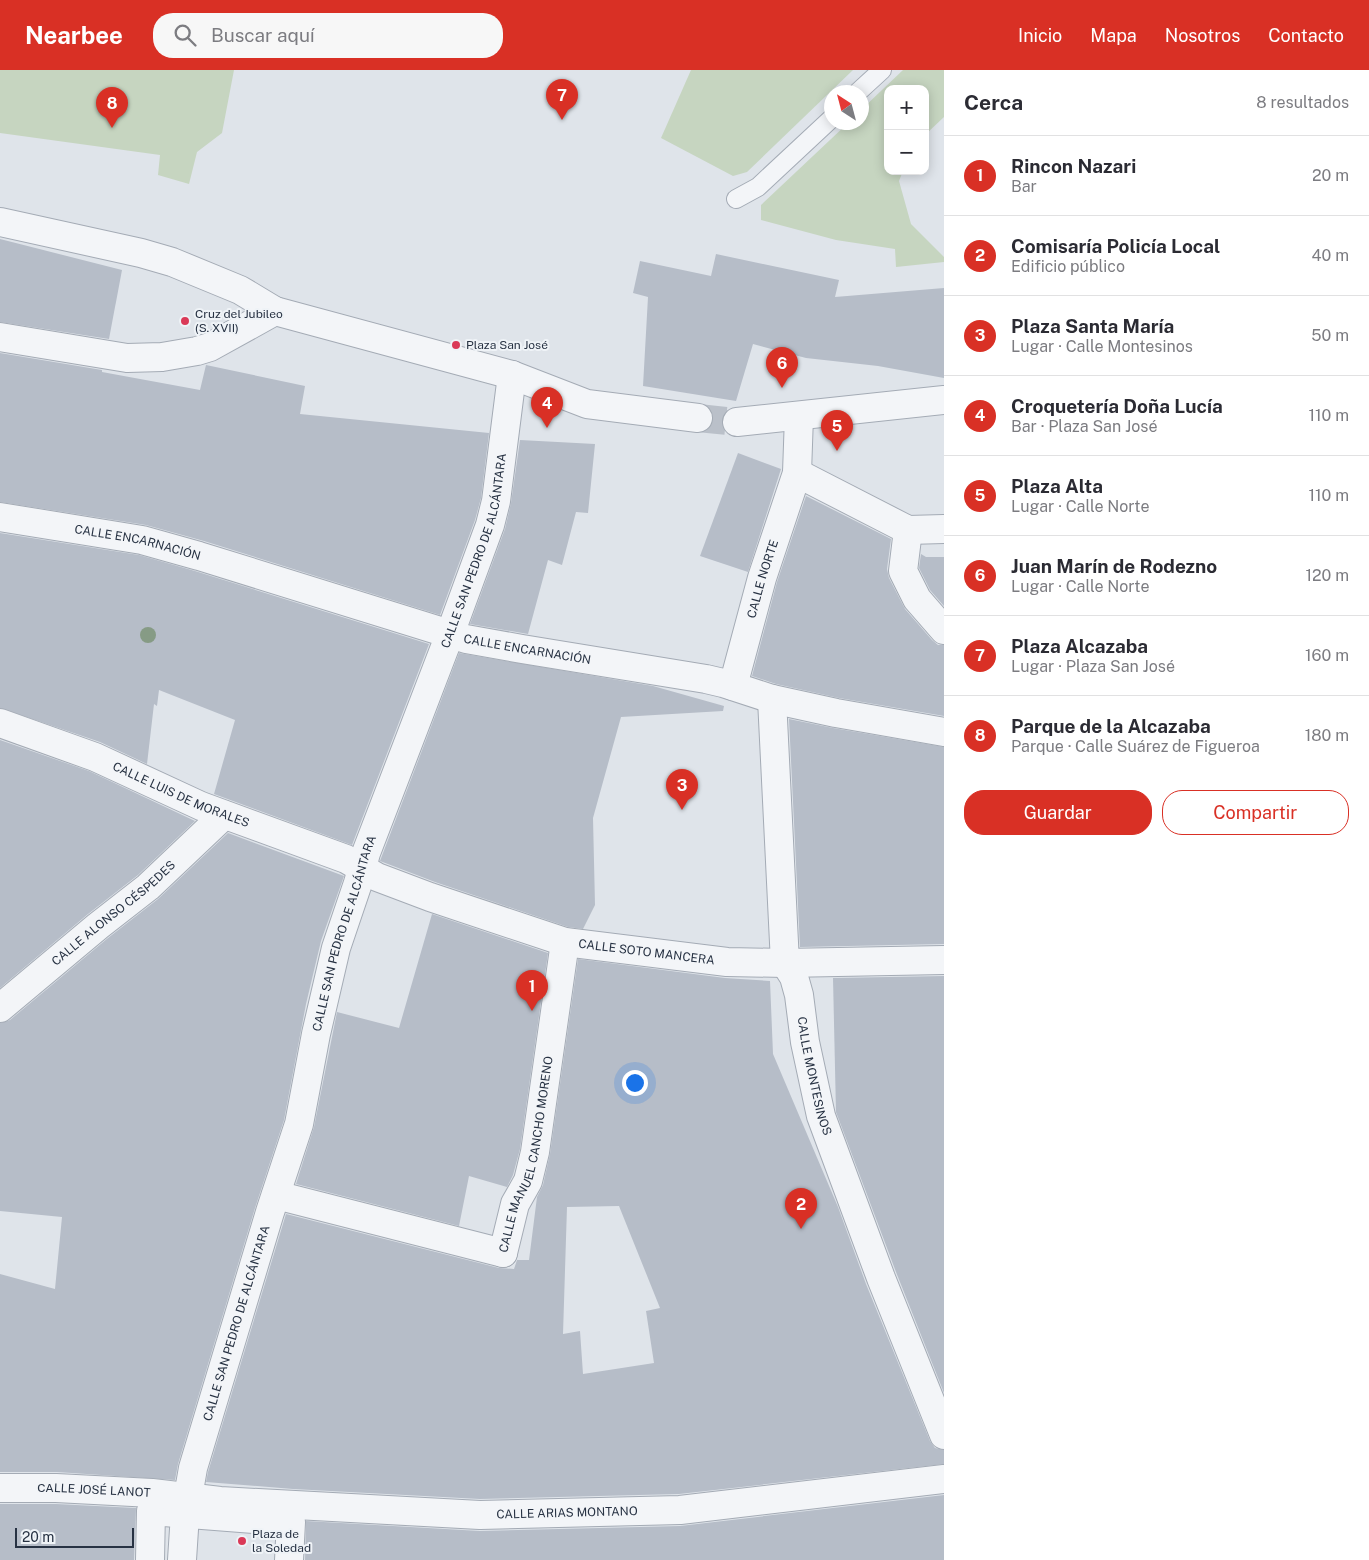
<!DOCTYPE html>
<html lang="es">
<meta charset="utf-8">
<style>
:root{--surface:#fff;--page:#f7f7f7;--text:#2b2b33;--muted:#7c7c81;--line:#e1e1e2;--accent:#d93025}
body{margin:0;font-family:"Public Sans",sans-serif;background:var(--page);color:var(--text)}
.controls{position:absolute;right:15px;top:15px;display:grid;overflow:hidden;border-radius:10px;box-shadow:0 2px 12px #0003}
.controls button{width:45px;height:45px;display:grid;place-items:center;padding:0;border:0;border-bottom:1px solid var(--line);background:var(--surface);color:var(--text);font:25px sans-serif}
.compass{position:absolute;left:824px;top:15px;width:45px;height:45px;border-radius:50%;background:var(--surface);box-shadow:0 2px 12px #0003;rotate:324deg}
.scale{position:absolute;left:15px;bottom:12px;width:119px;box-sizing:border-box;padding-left:5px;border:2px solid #273243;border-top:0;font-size:14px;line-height:18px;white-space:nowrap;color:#273243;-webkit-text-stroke:4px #eff3f7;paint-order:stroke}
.you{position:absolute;left:634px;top:1012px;width:18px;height:18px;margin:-12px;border:4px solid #fff;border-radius:50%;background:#1a73e8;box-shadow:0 0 0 8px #1a73e833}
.badge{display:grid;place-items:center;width:32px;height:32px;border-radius:50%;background:var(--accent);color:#fff;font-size:16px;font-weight:700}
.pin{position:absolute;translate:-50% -41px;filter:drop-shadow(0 1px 2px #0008)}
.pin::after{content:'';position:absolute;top:26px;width:18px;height:15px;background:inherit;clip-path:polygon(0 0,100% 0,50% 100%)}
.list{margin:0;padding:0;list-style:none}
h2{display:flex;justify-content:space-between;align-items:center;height:65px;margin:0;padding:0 20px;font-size:21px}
h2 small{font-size:16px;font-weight:400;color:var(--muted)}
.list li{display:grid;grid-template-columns:32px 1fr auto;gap:15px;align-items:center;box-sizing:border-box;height:80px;padding:0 20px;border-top:1px solid var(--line)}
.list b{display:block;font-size:19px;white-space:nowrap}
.list p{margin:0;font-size:16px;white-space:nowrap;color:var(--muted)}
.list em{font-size:16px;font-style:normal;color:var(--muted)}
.actions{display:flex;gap:10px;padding:15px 20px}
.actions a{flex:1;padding:11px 0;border:1px solid var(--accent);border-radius:20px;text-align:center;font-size:18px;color:var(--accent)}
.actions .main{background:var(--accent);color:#fff}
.icon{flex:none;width:28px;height:28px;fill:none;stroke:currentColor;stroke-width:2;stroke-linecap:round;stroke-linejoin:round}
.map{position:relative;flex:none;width:944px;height:1490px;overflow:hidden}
header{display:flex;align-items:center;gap:30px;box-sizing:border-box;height:70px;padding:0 25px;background:var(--accent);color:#fff}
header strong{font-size:24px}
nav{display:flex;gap:28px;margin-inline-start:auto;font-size:18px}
.search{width:350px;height:45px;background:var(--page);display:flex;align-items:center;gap:12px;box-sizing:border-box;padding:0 18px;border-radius:20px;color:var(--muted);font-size:19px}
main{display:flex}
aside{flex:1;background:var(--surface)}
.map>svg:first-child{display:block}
.green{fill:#c6d5c0}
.building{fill:#b6bdc8;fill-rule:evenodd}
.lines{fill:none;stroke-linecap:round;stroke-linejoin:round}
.pedestrian-tunnel{stroke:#bac0c9;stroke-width:28;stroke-dasharray:28 14;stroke-linecap:butt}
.service-casing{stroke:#a4abb5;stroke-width:20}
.pedestrian-casing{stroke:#a4abb5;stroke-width:30}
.minor-casing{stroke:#a4abb5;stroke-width:30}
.service{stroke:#f3f5f8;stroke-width:18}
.pedestrian{stroke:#f3f5f8;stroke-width:28}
.minor{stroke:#f3f5f8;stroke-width:28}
.tree{fill:#869b85}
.poi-dot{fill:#da3957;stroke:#eff3f7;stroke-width:2}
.labels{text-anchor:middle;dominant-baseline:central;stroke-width:4;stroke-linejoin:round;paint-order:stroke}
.poi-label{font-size:12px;fill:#273243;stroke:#eff3f7;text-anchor:start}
.street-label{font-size:12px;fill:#273243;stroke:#eff3f7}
</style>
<header>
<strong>Nearbee</strong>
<div class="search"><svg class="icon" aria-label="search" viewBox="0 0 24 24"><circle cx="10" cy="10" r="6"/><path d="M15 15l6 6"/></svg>Buscar aquí</div>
<nav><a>Inicio</a><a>Mapa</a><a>Nosotros</a><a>Contacto</a></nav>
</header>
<main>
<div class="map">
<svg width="944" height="1490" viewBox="0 0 944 1490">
<rect width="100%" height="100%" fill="#dfe4ea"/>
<g class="green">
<path d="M0 0H234L222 63 197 82 189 114 158 105 160 85 0 63Z"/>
<path d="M691 0H853L747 102 733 106 661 68Z"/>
<path d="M903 0H944V47L925 65V19H888V101H903L899 111 911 154 944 187V192L896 197 895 179 836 170 761 150V135L848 53 862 52V39Z"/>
</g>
<g class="building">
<path d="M0 169 122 200 109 269 0 252Z"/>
<path d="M716 184 839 210 835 227 944 218V308L878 296 806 288 753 274 736 331 643 316 648 227 633 223 640 191 711 206Z"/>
<path d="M0 283 102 300V302L200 320 206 295 305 316 300 344 489 363 481 428 475 450 440 545 204 471 146 455 0 432Z"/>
<path d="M520 370 595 374 588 443 576 442 562 495 548 490 528 564 470 554 505 459 511 433Z"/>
<path d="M738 383 781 399 748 502 700 486Z"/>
<path d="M806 426 891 469 887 499 889 508 905 539 932 570 938 575H944V646L839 628 776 614 752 606 777 512Z"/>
<path d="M0 463 139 485 195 501 429 574 352 775 214 724 235 650 159 620 157 636 154 634 147 694 100 672 0 638Z"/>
<path d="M921 484 926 487H944V536L930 520 919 498Z"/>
<path d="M459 583 653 616 724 636 723 641 621 647 593 748 595 835 583 859 568 857 435 812 380 791Z"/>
<path d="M789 649 833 658 944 677V874L800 877Z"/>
<path d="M0 670 89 701 195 751 138 805 88 844 0 918Z"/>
<path d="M228 763 344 806 321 871 306 934 284 1050 255 1138 178 1394 175 1410 57 1402H0V1204L55 1219 62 1147 0 1141V953L10 950 108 868 158 829Z"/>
<path d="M432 844 548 883 520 1079 513 1105 507 1117 469 1106 459 1156 296 1114 314 1057 337 942 399 958Z"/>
<path d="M578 889 725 908 770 911 773 984 838 1137 866 1214 930 1371 935 1378 944 1380V1394L679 1424 480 1429 293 1419 206 1412 208 1402 286 1144 499 1198 514 1199 517 1190H529L537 1127 543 1115 550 1084ZM619 1136 660 1238 646 1241 654 1293 583 1304 580 1261 563 1264 567 1137Z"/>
<path d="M944 906V1323L896 1202 836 1042 833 908Z"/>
<path d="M944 1425V1490H305L306 1451 480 1461 680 1456Z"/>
<path d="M0 1434H56L136 1438 134 1490H0Z"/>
</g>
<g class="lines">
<path class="pedestrian-tunnel" d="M698 348 737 352"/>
<defs>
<g id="service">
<path d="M858 22 882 0"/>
<path d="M736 129 758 117 832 48"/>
</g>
<g id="pedestrian">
<path d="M737 352 944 330"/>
<path d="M797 403 908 460 944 459"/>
<path d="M908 460 903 501 917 529 944 560"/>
<path id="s1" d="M450 564 466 569 522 579 706 609 723 613 772 629 836 643 944 662"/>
<path id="s2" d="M733 616 762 508 797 403 799 346"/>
<path d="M772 629 785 893"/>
<path id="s3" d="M503 1183 515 1134 528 1111 535 1082 565 872"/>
<path d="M150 1490 151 1441 291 1452 289 1490"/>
</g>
<g id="minor">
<path d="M0 152 141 183 172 192 240 220 275 241 512 305 587 334 698 348"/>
<path d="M0 267 127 288 162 287 197 281 210 277 275 241"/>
<path id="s4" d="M0 447 142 470 199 486 450 564"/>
<path id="s5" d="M0 653 95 687 201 736 346 789 377 807 430 827 565 872 727 892 785 893 944 890"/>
<path id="s6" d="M785 893 794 907 799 925 805 972 821 1046 881 1208 944 1365"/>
<path id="s7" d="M0 938 98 856 148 817 224 745"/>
<path d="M276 1125 503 1183"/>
<path id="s8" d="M0 1418H56L152 1423 220 1431 480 1445 680 1440 944 1409"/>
<path id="s9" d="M182 1490 185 1444 193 1398 270 1142 299 1054 316 964 336 878 358 813 366 783 450 564 490 455 496 431 512 305"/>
</g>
</defs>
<use href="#service" class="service-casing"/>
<use href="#pedestrian" class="pedestrian-casing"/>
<use href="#minor" class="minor-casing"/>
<use href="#service" class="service"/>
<use href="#pedestrian" class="pedestrian"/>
<use href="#minor" class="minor"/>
</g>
<circle class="tree" cx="148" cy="565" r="8"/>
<g class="poi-dot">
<circle cx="185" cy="251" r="5"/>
<circle cx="456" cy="275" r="5"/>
<circle cx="242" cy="1471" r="5"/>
</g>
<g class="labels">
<g class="poi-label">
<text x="195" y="244">Cruz del Jubileo<tspan x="195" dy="14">(S. XVII)</tspan></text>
<text x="466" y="275">Plaza San José</text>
<text x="252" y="1464">Plaza de<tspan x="252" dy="14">la Soledad</tspan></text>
</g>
<g class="street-label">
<text stroke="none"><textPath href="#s4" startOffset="140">CALLE ENCARNACIÓN</textPath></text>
<text stroke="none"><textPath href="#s9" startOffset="1054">CALLE SAN PEDRO DE ALCÁNTARA</textPath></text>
<text stroke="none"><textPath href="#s2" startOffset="111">CALLE NORTE</textPath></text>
<text stroke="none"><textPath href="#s1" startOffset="79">CALLE ENCARNACIÓN</textPath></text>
<text stroke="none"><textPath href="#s5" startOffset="195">CALLE LUIS DE MORALES</textPath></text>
<text stroke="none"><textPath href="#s7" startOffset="148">CALLE ALONSO CÉSPEDES</textPath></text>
<text stroke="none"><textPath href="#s9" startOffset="649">CALLE SAN PEDRO DE ALCÁNTARA</textPath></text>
<text stroke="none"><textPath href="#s5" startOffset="689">CALLE SOTO MANCERA</textPath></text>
<text stroke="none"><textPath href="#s6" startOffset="118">CALLE MONTESINOS</textPath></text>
<text stroke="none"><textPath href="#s3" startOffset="102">CALLE MANUEL CANCHO MORENO</textPath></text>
<text stroke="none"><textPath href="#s9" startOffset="244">CALLE SAN PEDRO DE ALCÁNTARA</textPath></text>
<text stroke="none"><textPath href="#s8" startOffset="94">CALLE JOSÉ LANOT</textPath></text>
<text stroke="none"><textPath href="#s8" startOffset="568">CALLE ARIAS MONTANO</textPath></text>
</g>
</g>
</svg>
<div class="controls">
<button>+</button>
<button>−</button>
</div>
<svg class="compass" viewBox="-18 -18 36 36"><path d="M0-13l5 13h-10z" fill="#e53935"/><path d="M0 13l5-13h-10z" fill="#7c7c81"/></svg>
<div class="scale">20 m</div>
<div class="you"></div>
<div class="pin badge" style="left:532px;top:941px">1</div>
<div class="pin badge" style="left:801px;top:1159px">2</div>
<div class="pin badge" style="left:682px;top:740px">3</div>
<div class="pin badge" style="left:547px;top:358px">4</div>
<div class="pin badge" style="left:837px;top:381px">5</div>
<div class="pin badge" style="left:782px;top:318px">6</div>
<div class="pin badge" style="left:562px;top:50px">7</div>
<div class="pin badge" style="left:112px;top:58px">8</div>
</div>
<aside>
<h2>Cerca<small>8 resultados</small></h2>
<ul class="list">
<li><span class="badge">1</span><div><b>Rincon Nazari</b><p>Bar</p></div><em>20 m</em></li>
<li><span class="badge">2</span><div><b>Comisaría Policía Local</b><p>Edificio público</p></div><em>40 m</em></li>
<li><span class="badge">3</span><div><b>Plaza Santa María</b><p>Lugar · Calle Montesinos</p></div><em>50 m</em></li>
<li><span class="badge">4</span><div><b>Croquetería Doña Lucía</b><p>Bar · Plaza San José</p></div><em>110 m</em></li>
<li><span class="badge">5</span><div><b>Plaza Alta</b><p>Lugar · Calle Norte</p></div><em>110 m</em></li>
<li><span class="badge">6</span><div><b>Juan Marín de Rodezno</b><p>Lugar · Calle Norte</p></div><em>120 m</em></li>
<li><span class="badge">7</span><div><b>Plaza Alcazaba</b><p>Lugar · Plaza San José</p></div><em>160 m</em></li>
<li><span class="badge">8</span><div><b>Parque de la Alcazaba</b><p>Parque · Calle Suárez de Figueroa</p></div><em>180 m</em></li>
</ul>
<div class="actions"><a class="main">Guardar</a><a>Compartir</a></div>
</aside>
</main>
